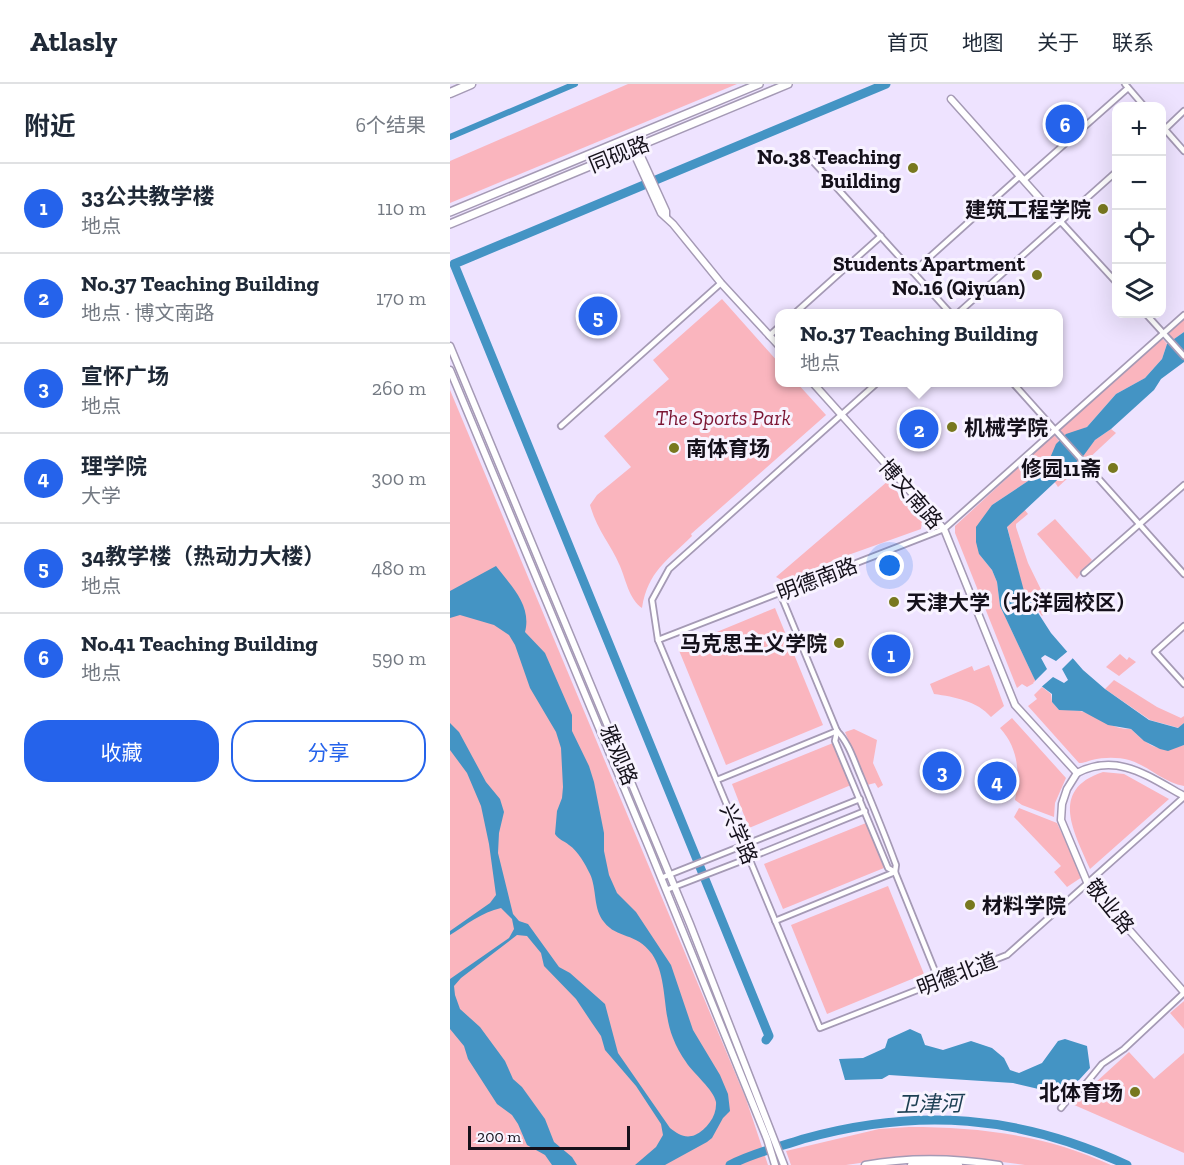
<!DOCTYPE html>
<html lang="zh">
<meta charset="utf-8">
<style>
:root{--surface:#fff;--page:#f6f6f7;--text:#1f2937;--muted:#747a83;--line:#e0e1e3;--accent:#2563eb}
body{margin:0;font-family:"Zilla Slab","Noto Sans SC",serif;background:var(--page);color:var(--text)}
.controls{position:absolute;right:18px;top:18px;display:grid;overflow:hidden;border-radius:12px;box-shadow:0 6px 24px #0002}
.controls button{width:54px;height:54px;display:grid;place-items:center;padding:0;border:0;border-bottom:2px solid var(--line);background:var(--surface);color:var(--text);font:30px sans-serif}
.scale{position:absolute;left:18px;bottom:15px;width:162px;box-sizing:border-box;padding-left:6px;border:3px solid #15111b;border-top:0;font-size:16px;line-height:21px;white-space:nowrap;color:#15111b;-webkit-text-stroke:4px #f8f3ff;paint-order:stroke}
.you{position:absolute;left:440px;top:482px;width:21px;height:21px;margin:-15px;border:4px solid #fff;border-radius:50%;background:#1a73e8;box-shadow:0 0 0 9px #1a73e833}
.badge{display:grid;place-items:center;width:39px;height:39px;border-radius:50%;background:var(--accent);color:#fff;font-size:20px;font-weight:700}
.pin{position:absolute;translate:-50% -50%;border:3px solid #fff;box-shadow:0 2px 6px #0006}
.popup{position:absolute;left:325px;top:225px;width:288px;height:78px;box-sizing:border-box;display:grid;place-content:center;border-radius:12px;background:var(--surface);filter:drop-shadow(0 2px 4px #0005);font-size:20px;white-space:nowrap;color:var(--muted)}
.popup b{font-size:22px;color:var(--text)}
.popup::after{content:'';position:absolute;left:50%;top:100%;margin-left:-12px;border:12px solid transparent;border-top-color:var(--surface)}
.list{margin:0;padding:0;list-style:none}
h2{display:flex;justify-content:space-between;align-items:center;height:78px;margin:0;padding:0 24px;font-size:26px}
h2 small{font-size:20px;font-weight:400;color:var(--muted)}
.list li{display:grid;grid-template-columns:39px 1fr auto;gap:18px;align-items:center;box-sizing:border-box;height:90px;padding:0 24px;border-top:2px solid var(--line)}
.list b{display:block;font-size:22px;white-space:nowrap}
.list p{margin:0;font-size:20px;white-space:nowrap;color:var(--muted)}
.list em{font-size:20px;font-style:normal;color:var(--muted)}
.actions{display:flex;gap:12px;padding:18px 24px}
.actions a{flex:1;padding:14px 0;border:2px solid var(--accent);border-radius:24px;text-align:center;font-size:21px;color:var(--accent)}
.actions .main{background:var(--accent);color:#fff}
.icon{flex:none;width:33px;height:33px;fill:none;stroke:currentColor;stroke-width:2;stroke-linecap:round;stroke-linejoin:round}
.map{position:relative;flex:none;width:734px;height:1081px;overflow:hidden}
header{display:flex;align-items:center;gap:36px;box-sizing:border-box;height:84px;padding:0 30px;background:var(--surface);border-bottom:2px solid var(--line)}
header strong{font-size:28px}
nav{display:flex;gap:33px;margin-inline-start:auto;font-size:21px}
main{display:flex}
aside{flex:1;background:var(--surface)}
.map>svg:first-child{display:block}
.green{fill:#fab5be}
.water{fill:#4494c4}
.pier{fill:#eee3ff}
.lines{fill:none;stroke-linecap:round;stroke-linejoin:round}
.canal{stroke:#4494c4;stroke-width:6}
.river{stroke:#4494c4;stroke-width:9}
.street-casing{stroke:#a59ab5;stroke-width:8}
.secondary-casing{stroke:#a59ab5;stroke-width:9}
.primary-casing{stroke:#a59ab5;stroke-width:10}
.highway-casing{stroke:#a59ab5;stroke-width:11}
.street{stroke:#fff;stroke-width:4.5}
.secondary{stroke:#fff;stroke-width:6}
.primary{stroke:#fff;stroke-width:7}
.highway{stroke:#fff;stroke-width:8}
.poi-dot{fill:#78781f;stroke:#f8f3ff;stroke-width:2}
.labels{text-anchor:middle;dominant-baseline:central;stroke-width:6;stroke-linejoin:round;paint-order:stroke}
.street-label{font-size:21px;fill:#15111b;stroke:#f8f3ff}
.poi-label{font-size:21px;font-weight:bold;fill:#15111b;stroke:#f8f3ff;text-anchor:end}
.park-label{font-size:21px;font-style:italic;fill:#7b1533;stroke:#f8f3ff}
.water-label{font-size:22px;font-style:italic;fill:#1c3f53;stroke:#f8f3ff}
</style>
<header>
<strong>Atlasly</strong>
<nav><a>首页</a><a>地图</a><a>关于</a><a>联系</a></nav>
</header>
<main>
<aside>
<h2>附近<small>6个结果</small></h2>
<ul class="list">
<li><span class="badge">1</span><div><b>33公共教学楼</b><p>地点</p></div><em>110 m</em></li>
<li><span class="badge">2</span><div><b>No.37 Teaching Building</b><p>地点 · 博文南路</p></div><em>170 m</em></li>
<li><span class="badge">3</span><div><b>宣怀广场</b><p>地点</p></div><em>260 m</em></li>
<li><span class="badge">4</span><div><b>理学院</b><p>大学</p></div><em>300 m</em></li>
<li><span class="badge">5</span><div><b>34教学楼（热动力大楼）</b><p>地点</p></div><em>480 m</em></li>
<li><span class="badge">6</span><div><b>No.41 Teaching Building</b><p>地点</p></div><em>590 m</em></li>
</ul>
<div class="actions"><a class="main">收藏</a><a>分享</a></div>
</aside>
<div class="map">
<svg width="734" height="1081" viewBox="0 0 734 1081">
<rect width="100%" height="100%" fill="#eee3ff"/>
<g class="green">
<path d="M178 0H287L0 119V77Z"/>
<path d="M272 215 329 279 330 298 347 299 376 331 241 450 242 452C217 477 198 487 192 524 179 515 176 496 170 482 160 459 147 446 140 421L147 411 181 383 154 352 219 295 203 276Z"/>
<path d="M734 234V248L723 256 719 251V247Z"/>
<path d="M712 254 717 260 712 275 695 294 666 310 637 343 613 353 608 347Z"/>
<path d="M0 306 296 1015 318 1081H0Z"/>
<path d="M661 345 666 349 636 377 632 372 645 356Z"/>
<path d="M604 351 609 357 597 381 590 389 542 421 529 470 542 486 547 498 550 522 586 598 577 603 572 600 567 604 505 449V442Z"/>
<path d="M627 376 631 382 608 403 604 397Z"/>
<path d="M438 397 472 438 471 445 387 475 335 498 326 493Z"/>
<path d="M574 425 578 430 566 440V443L578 479 600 524 592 532 573 506 557 442Z"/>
<path d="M605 435 642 476 627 495 587 450Z"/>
<path d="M325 524 373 641 276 681 228 564Z"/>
<path d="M670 570 677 576 679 573 686 578 669 592 656 583Z"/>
<path d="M539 581 554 622 541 633C527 617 505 613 484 610L480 600 522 582 524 587Z"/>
<path d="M664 596 707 623 731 634 734 632V639L729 644 700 636 655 605Z"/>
<path d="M592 603 601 610 602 618 609 626C617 626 627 626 634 628 650 634 664 646 681 645 700 663 708 669 734 661V702C714 699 699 682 679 676 668 673 654 673 642 676 637 677 635 679 629 679L578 622 587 615 584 611Z"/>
<path d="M562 634 616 694 605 719 604 733 572 721 565 716C570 690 569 665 550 644Z"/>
<path d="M404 645 427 656 423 679 433 701 428 704 425 699 417 701 395 648Z"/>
<path d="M383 659 401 701 299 744 282 700Z"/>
<path d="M653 688 674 690 719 715 640 785C625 749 598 706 653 688Z"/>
<path d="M569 724 607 739 632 793 617 803 604 788 611 782 564 733Z"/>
<path d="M416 739 434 784 333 825 314 780Z"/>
<path d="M438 802 474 890 377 930 341 841Z"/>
<path d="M734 917V945L720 929Z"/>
<path d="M679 968 704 995 734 969V1069L622 1020Z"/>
<path d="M459 1043C529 1043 597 1051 661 1081H575L529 1075 459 1072 396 1081H341L336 1067 429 1045Z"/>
</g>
<g class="water">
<path d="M734 248V278L711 295 704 306 661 345 645 356 634 371 557 443 574 507 601 549 633 586 655 605 699 636 728 644 734 639V661L718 667 710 665 694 657 681 645 658 641 632 627 609 626 602 618V610L586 598 583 592 550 522 547 498 542 486 529 470 526 458V443L542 421 590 389 597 381 606 360 616 350 637 343 666 310 695 294 712 275 717 260Z"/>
<path d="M46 482C61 502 82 521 75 548L95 569 122 631V647L139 682 144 698 154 749V767L159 791 167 809 186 828 221 881 243 946 270 991 278 1010 280 1027 273 1034 262 1054 257 1058 215 1081H185L206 1063 213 1051 211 1040 186 1002 155 966 151 952 142 939 126 915 94 882 91 869 77 852 67 851 11 894 4 902 5 911 10 925 30 943 55 977 63 995 72 1003 95 1035 104 1058 122 1073 127 1081H102L95 1071 77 1061 68 1040 62 1031 47 1020 18 975 14 962 0 945V895L59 854 64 845 62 835 51 824C32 828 16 841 0 851V847L40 819 46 811 39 760 31 722 17 689 0 666V639L9 648 36 698 50 715 54 728 49 749 48 769 63 830 69 837 78 840 109 883 120 889 155 920 168 969 220 1044C228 1050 235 1055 245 1051 257 1045 267 1032 266 1018 264 1006 243 989 236 978 231 971 226 962 223 954 212 928 218 894 202 870 186 848 167 855 154 838 143 825 147 805 140 790 135 780 128 767 119 761 113 756 109 756 105 750L107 727 112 714 113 703 111 664 106 648 80 604 65 561 59 551 44 541 10 531 0 534V507Z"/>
<path d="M460 945 471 950 475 961 493 966 521 957 542 964 554 974 560 986 569 989 592 979 608 957 615 955 637 962 640 984 629 996 613 1004 597 1007 563 999 439 991 432 995 395 996 389 975 413 974 435 964 438 955Z"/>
</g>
<path class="pier" d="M616 561 630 578 628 579 623 574 612 585 618 596 614 599 603 593 589 605 583 599 597 585 591 574 595 571 606 577 618 567 614 562Z"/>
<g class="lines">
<path class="canal" d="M0 53 125 0"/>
<g class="river">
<path d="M316 956 319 952 4 180 436 0"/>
<path d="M280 1081C303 1069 329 1063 353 1055 468 1023 569 1031 677 1081"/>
</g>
<defs>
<g id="street">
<path d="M675 0 694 22"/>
<path d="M712 42 734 67"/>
<path d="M712 48 734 27"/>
<path d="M359 73 501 230"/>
<path d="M574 96 678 4"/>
<path d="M611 138 666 198"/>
<path d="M463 188 570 92"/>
<path d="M344 230 431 152"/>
<path d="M507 230 666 88"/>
<path d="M696 230 734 272"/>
<path d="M319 252 330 242"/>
<path d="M428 298 219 485 202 516 208 556 370 944 557 871 734 713"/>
<path d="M562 298 734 490"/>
<path d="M111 342 271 199"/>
<path d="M634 489 734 401"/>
<path d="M330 509 387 647C399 659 404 677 411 693 423 722 435 751 446 781L445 788"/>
<path d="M734 542 705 568 734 600"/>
<path d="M208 556 494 445 734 231"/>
<path d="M387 647 385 657 438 784 445 788 489 897"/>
<path d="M267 696 387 647"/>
<path d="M211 794 410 715"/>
<path d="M216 806 299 774 415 727"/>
<path d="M325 837 445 788"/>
<path d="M611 1024 619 1014 634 1002 652 980 674 965 734 909"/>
</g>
<g id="secondary">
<path d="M501 15 611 138"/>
<path d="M181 54 182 65 211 129 223 140 271 199 330 263"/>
<path d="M185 59 216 127V133"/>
<path d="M0 262 240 840 334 1081"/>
<path d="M0 286 199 764 317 1055 325 1081"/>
<path d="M362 298 494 445 565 621 627 689"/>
<path d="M627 689 617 705 612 720 611 736 637 798 734 908"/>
<path d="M627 689C668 668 699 693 734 712"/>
<path d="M415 1081C459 1073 505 1074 549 1081"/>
<path d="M461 1081H509"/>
</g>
<g id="primary">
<path d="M0 128 309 0"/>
<path d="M0 140 338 0"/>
</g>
<path id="highway" d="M0 9 21 0"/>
</defs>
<use href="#street" class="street-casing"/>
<use href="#secondary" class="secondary-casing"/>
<use href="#primary" class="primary-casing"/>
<use href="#highway" class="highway-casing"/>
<use href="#street" class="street"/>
<use href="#secondary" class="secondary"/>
<use href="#primary" class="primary"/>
<use href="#highway" class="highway"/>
</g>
<g class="poi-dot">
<circle cx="463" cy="84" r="6"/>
<circle cx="653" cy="125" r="6"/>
<circle cx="587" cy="191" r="6"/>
<circle cx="502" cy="343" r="6"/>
<circle cx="224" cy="364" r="6"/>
<circle cx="663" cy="384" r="6"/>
<circle cx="444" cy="518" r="6"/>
<circle cx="389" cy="559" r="6"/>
<circle cx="520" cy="821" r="6"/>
<circle cx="685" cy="1008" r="6"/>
</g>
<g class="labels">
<g class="street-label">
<text transform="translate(169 70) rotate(-22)">同砚路</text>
<text transform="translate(461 410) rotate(49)">博文南路</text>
<text transform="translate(367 495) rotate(-21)">明德南路</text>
<text transform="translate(169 671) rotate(67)">雅观路</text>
<text transform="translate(289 750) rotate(67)">兴学路</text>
<text transform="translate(660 822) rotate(51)">敬业路</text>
<text transform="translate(507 890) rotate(-21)">明德北道</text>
</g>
<g class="poi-label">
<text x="451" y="72">No.38 Teaching<tspan x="451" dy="24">Building</tspan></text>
<text x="641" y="125">建筑工程学院</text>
<text x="575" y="179">Students Apartment<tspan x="575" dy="24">No.16 (Qiyuan)</tspan></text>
<text x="514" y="343" text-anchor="start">机械学院</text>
<text x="236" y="364" text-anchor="start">南体育场</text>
<text x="651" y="384">修园11斋</text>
<text x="456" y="518" text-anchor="start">天津大学（北洋园校区）</text>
<text x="377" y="559">马克思主义学院</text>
<text x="532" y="821" text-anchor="start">材料学院</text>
<text x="673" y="1008">北体育场</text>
</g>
<g class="park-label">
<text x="273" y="333">The Sports Park</text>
</g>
<g class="water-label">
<text transform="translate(479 1020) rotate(-1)">卫津河</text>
</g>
</g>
</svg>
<div class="controls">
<button>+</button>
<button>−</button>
<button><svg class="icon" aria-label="locate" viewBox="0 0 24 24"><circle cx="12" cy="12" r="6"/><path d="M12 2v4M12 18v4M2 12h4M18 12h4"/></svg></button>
<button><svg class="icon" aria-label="layers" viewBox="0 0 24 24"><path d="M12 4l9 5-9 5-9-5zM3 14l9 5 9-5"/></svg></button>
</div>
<div class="scale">200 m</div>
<div class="you"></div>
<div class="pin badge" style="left:441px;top:570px">1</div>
<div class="pin badge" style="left:469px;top:345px">2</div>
<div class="popup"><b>No.37 Teaching Building</b>地点</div>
<div class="pin badge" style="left:492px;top:687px">3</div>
<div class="pin badge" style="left:547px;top:697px">4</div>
<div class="pin badge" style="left:148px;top:232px">5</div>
<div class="pin badge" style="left:615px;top:40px">6</div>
</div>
</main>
